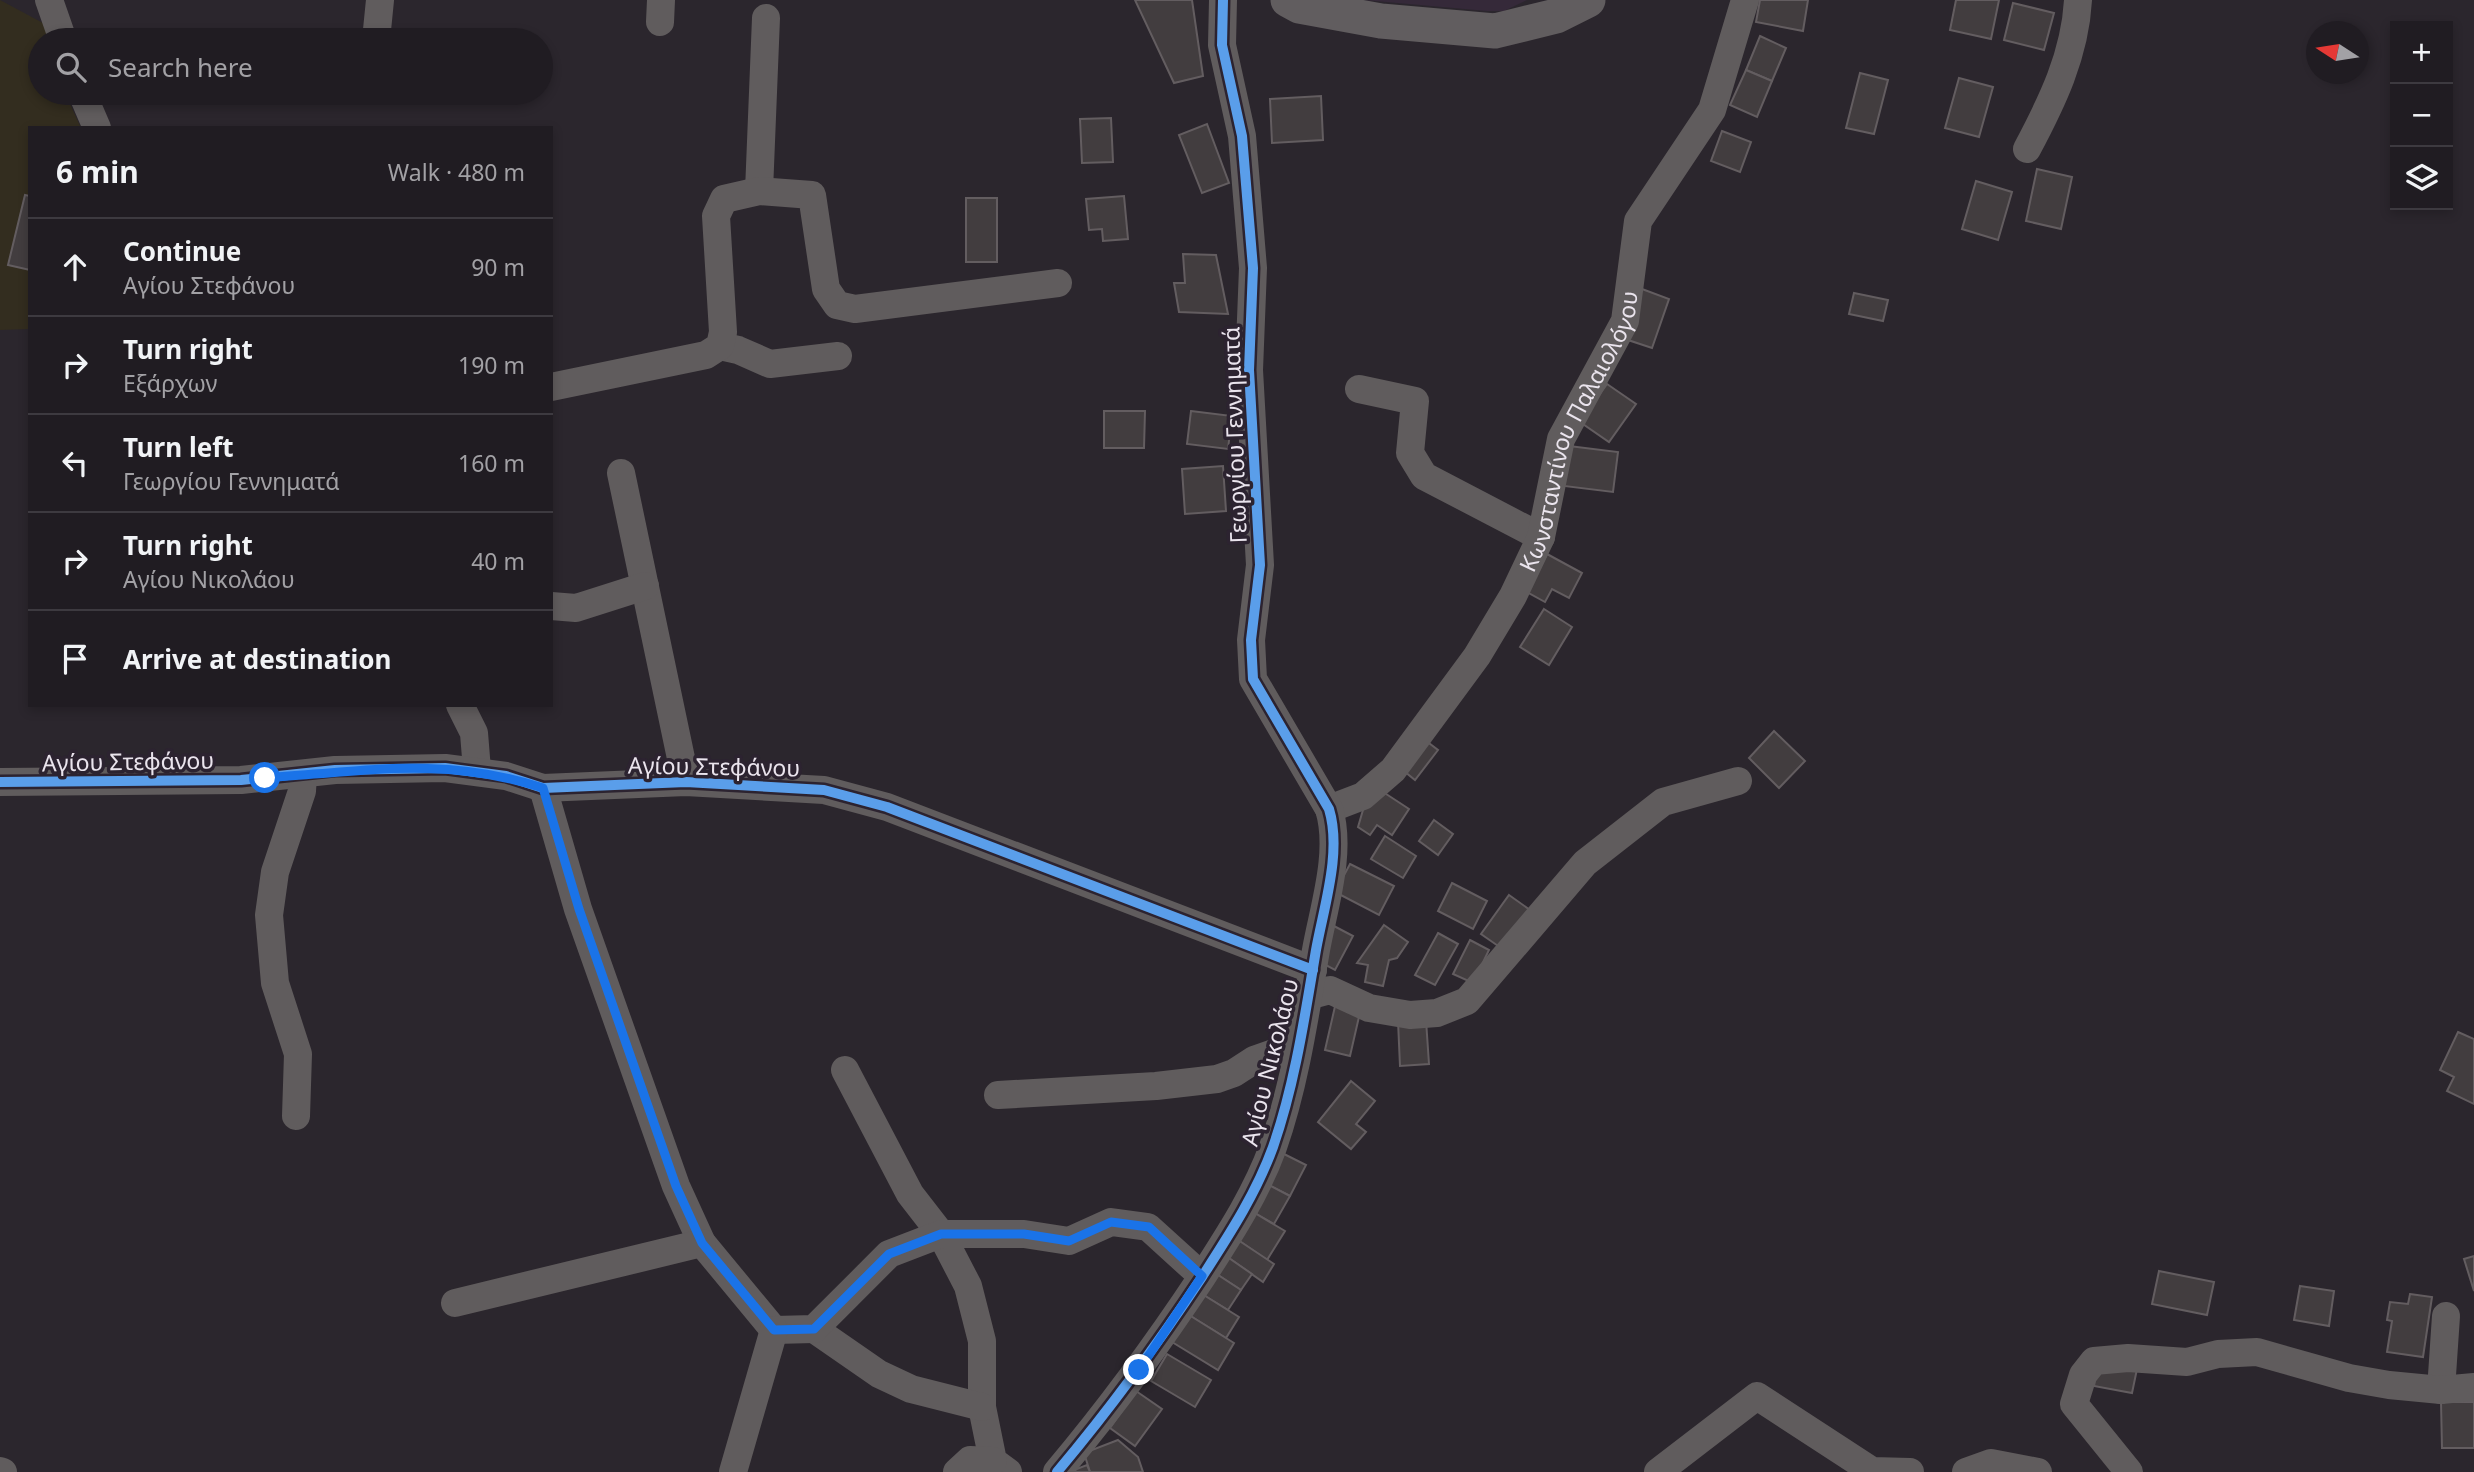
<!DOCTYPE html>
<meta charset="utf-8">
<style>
:root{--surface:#201c22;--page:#28252a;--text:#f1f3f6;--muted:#a2a1a5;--line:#3d3a40}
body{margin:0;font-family:"Noto Sans",sans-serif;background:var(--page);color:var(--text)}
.controls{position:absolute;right:21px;top:21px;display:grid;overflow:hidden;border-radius:0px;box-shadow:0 4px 10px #0003}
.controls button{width:63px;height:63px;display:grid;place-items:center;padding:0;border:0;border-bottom:2px solid var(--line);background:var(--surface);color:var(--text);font:35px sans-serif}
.compass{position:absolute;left:2306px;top:21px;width:63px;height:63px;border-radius:50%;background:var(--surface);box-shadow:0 4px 10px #0003;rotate:282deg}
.stop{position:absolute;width:21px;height:21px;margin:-16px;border:5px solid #1a73e8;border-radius:50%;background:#fff}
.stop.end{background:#1a73e8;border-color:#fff;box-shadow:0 2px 7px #0008}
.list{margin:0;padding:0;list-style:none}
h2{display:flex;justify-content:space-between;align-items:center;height:91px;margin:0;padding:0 28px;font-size:30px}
h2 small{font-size:23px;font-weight:400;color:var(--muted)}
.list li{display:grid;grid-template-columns:46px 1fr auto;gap:21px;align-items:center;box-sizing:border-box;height:98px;padding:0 28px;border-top:2px solid var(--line)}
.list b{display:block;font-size:26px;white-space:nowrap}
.list p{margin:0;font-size:23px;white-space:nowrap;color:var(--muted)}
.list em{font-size:23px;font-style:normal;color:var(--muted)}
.icon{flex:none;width:38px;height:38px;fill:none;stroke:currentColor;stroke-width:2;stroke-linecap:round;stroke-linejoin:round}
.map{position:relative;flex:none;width:2474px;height:1472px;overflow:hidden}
.search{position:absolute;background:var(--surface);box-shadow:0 4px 10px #0003;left:28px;top:28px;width:525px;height:77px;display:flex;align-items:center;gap:18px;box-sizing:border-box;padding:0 24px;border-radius:38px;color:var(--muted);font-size:26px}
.panel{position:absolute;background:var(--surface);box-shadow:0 4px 10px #0003;left:28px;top:126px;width:525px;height:581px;border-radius:0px}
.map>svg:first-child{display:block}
.industrial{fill:#332d1f}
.built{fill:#352939}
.building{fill:#423d3f;stroke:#635d60;stroke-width:2}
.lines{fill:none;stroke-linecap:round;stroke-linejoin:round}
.minor{stroke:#605c5d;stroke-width:28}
.major{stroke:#615d5f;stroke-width:35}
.cycleway-casing{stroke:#2c2330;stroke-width:15}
.cycleway{stroke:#5a9eea;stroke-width:10}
.route{stroke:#1a73e8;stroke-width:9}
.labels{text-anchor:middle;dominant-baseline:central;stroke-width:7;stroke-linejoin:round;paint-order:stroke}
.street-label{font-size:23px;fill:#eae4ed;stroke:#2c2330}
</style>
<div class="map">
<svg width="2474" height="1472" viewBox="0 0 2474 1472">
<rect width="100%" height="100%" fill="#2b262d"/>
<path class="industrial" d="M0 0 43 23 49 40H40V93H65L81 128H30V329L0 330Z"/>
<path class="built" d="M1364 0H1527L1504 11H1487Z"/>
<g class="building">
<path d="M1135 0H1192L1203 76 1174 83Z"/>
<path d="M1760 0H1808L1803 31 1756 22Z"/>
<path d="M1956 0H1999L1991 39 1950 30Z"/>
<path d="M2013 3 2054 13 2044 50 2004 40Z"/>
<path d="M1760 36 1786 48 1772 81 1746 70Z"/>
<path d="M1746 70 1772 81 1757 117 1730 105Z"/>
<path d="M1860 73 1888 80 1874 134 1846 128Z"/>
<path d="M1959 78 1993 87 1979 137 1945 128Z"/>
<path d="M1321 96 1323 140 1272 143 1270 99Z"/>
<path d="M1111 118 1113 162 1082 163 1080 119Z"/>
<path d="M1207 124 1229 183 1202 193 1179 135Z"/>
<path d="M1722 131 1751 142 1740 172 1711 161Z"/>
<path d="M2037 169 2072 177 2061 229 2026 221Z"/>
<path d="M1976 181 2012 192 1998 240 1962 229Z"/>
<path d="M25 195 30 196V270L8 265Z"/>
<path d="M1124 196 1128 239 1103 241 1102 229 1089 230 1086 199Z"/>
<rect x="966" y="198" width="31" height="64"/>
<path d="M1183 254 1216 255 1228 314 1179 312 1174 283H1185Z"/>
<path d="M1642 289 1669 299 1652 348 1625 339Z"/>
<path d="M1854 293 1888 300 1883 321 1849 314Z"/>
<path d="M1607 384 1636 404 1609 442 1580 422Z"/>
<path d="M1104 411H1145L1144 448H1104Z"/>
<path d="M1191 411 1232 416 1228 449 1187 444Z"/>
<path d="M1569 446 1618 452 1613 492 1564 486Z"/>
<path d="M1223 466 1226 511 1185 514 1182 469Z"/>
<path d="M1547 554 1582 573 1569 598 1552 589 1545 602 1527 592Z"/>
<path d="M1544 609 1572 627 1549 665 1520 647Z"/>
<path d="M1774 731 1805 761 1779 788 1749 758Z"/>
<path d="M1421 737 1438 750 1415 780 1399 767Z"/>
<path d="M1377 788 1409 809 1392 835 1377 825 1370 835 1358 827 1363 810Z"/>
<path d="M1434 820 1453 834 1438 855 1419 841Z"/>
<path d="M1385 836 1416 856 1403 878 1371 859Z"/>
<path d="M1350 864 1394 886 1379 915 1335 892Z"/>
<path d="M1452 883 1487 901 1473 929 1438 911Z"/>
<path d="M1509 895 1530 910 1501 948 1481 934Z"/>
<path d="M1332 925 1353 936 1335 970 1320 962Z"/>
<path d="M1384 925 1408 942 1397 958 1389 960 1383 986 1365 982 1368 965 1357 963Z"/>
<path d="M1438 933 1458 944 1435 985 1415 975Z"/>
<path d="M1470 940 1489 950 1473 983 1453 974Z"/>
<path d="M1336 1002 1361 1008 1350 1056 1325 1050Z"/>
<path d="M1426 1020 1429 1064 1400 1066 1398 1021Z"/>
<path d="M2458 1032 2474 1039V1104L2447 1091 2454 1077 2440 1070Z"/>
<path d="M1351 1081 1375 1101 1356 1124 1366 1132 1351 1149 1318 1122Z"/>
<path d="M1282 1153 1306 1165 1290 1196 1267 1184Z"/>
<path d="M1267 1184 1290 1196 1274 1224 1253 1212Z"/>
<path d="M1253 1212 1285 1231 1267 1260 1238 1240Z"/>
<path d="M1238 1240 1274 1264 1263 1282 1226 1256Z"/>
<path d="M1226 1256 1252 1274 1241 1290 1215 1273Z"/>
<path d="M2474 1256V1291L2464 1259Z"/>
<path d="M2159 1271 2214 1282 2207 1315 2152 1304Z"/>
<path d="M1215 1273 1241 1290 1228 1310 1202 1294Z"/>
<path d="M2300 1286 2334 1291 2329 1326 2294 1320Z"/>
<path d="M1202 1294 1239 1317 1226 1338 1189 1315Z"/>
<path d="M2410 1294 2432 1297 2423 1357 2387 1352 2392 1321 2387 1320 2390 1302 2408 1304Z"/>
<path d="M1189 1315 1234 1343 1218 1370 1172 1342Z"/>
<path d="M1167 1354 1211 1380 1195 1407 1151 1381Z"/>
<path d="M2098 1362 2137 1369 2132 1393 2094 1386Z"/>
<path d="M1136 1391 1162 1409 1135 1446 1110 1428Z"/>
<path d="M2441 1402H2474V1448H2442Z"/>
<path d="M1118 1440 1138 1457 1143 1472H1090L1084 1453Z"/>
<path d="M1087 1465 1090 1472H1069Z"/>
</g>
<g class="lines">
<g class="minor">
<path d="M49 0 63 40"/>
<path d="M660 22 661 0"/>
<path d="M376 40 380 0"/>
<path d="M82 93 97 128"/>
<path d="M2027 149C2052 102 2075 55 2078 0"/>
<path d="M759 191 766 18"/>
<path d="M720 346 738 350 770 364 838 356"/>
<path d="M551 387 706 355 720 346 723 332 716 216 724 199 759 191 812 195 826 289 837 305 855 309 1058 283"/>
<path d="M1359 389 1415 401 1410 453 1424 476 1541 537"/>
<path d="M621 473 686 782"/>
<path d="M551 606 576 608 645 586"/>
<path d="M460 705 474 733 477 770"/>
<path d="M0 782 241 780 335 770 445 768 506 776 543 788 686 782 824 790 887 807 1313 970"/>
<path d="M543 788 578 909 676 1186 702 1243 774 1330"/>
<path id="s1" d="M1329 809 1363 796 1393 770 1477 656 1513 596 1541 537 1561 439 1625 321 1638 221 1712 110 1745 0"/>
<path d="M1308 996 1330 990 1369 1008 1410 1015 1437 1013 1467 1001 1585 863 1663 802 1738 781"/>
<path d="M845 1070 910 1194 941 1234 968 1286 982 1341V1407L993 1461 1008 1472"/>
<path d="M998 1095 1156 1086 1217 1079 1234 1073 1254 1060 1299 1044"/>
<path d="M296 1116 298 1054 275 983 269 915 275 872 302 791 303 775"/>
<path d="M455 1303 702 1243"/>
<path d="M814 1329 879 1374 911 1389 982 1407"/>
<path d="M774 1330 814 1329 889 1254 941 1234H1024L1069 1241 1111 1222 1148 1227 1202 1276"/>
<path d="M2441 1390 2446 1316"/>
<path d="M0 1471 3 1472"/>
<path d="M733 1472 774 1330"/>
<path d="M957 1472 970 1460 993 1461"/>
<path d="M1057 1472C1110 1409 1157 1345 1202 1277 1229 1235 1256 1194 1273 1147 1295 1084 1305 1015 1316 950 1324 906 1342 852 1329 809L1253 679 1251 640 1260 565 1249 370 1253 268 1242 136 1222 45 1223 0"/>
<path d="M1658 1472 1757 1396 1872 1471 1910 1472"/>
<path d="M1966 1472 1991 1463 2038 1472"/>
<path d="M2129 1472 2074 1404 2083 1375 2094 1361 2128 1358 2187 1362 2218 1354 2257 1352 2349 1378 2389 1385 2441 1390 2474 1387"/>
</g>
<path class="major" d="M1288 0 1299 6 1381 21 1495 31 1556 16 1588 0"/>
<defs>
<g id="cycleway">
<path d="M0 782 241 780 335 770 445 768 506 776 543 788 686 782 824 790 887 807 1313 970"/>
<path d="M1057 1472C1110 1409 1157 1345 1202 1277 1229 1235 1256 1194 1273 1147 1295 1084 1305 1015 1316 950 1324 906 1342 852 1329 809L1253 679 1251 640 1260 565 1249 370 1253 268 1242 136 1222 45 1223 0"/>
</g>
</defs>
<use href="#cycleway" class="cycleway-casing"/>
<use href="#cycleway" class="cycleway"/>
</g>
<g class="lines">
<path class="route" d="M265 778C365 771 445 756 543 788L579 909 676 1186 702 1243 774 1330 814 1329 889 1254 941 1234H1024L1069 1241 1111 1222 1149 1227 1202 1276 1139 1370"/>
</g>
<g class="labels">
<g class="street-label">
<text stroke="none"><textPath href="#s1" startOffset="467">Κωνσταντίνου Παλαιολόγου</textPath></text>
<text transform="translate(1234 435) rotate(-92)">Γεωργίου Γεννηματά</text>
<text transform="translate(128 761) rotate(-1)">Αγίου Στεφάνου</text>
<text transform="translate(714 766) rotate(1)">Αγίου Στεφάνου</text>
<text transform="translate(1269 1062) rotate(-76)">Αγίου Νικολάου</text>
</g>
</g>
</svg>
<div class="controls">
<button>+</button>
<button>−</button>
<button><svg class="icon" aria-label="layers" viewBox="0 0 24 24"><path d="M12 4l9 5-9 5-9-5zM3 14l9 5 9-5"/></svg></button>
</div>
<svg class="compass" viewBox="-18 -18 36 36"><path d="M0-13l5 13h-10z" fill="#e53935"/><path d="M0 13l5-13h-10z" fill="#a2a1a5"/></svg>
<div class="stop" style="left:265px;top:778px"></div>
<div class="stop end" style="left:1139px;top:1370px"></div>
<div class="search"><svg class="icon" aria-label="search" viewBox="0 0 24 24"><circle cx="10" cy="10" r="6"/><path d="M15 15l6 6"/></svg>Search here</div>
<section class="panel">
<h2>6 min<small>Walk · 480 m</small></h2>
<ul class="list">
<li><svg class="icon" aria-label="ahead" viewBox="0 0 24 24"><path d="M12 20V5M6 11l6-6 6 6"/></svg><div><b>Continue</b><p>Αγίου Στεφάνου</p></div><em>90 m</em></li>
<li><svg class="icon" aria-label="right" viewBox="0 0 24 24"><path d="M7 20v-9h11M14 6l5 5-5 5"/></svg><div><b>Turn right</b><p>Εξάρχων</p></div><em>190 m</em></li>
<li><svg class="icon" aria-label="left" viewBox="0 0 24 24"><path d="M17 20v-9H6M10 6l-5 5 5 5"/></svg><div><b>Turn left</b><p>Γεωργίου Γεννηματά</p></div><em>160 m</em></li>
<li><svg class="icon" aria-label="right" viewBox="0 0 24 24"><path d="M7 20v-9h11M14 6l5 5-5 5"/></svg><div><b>Turn right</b><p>Αγίου Νικολάου</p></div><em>40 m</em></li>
<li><svg class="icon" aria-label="arrive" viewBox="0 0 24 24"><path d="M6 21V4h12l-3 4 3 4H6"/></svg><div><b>Arrive at destination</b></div></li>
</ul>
</section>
</div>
